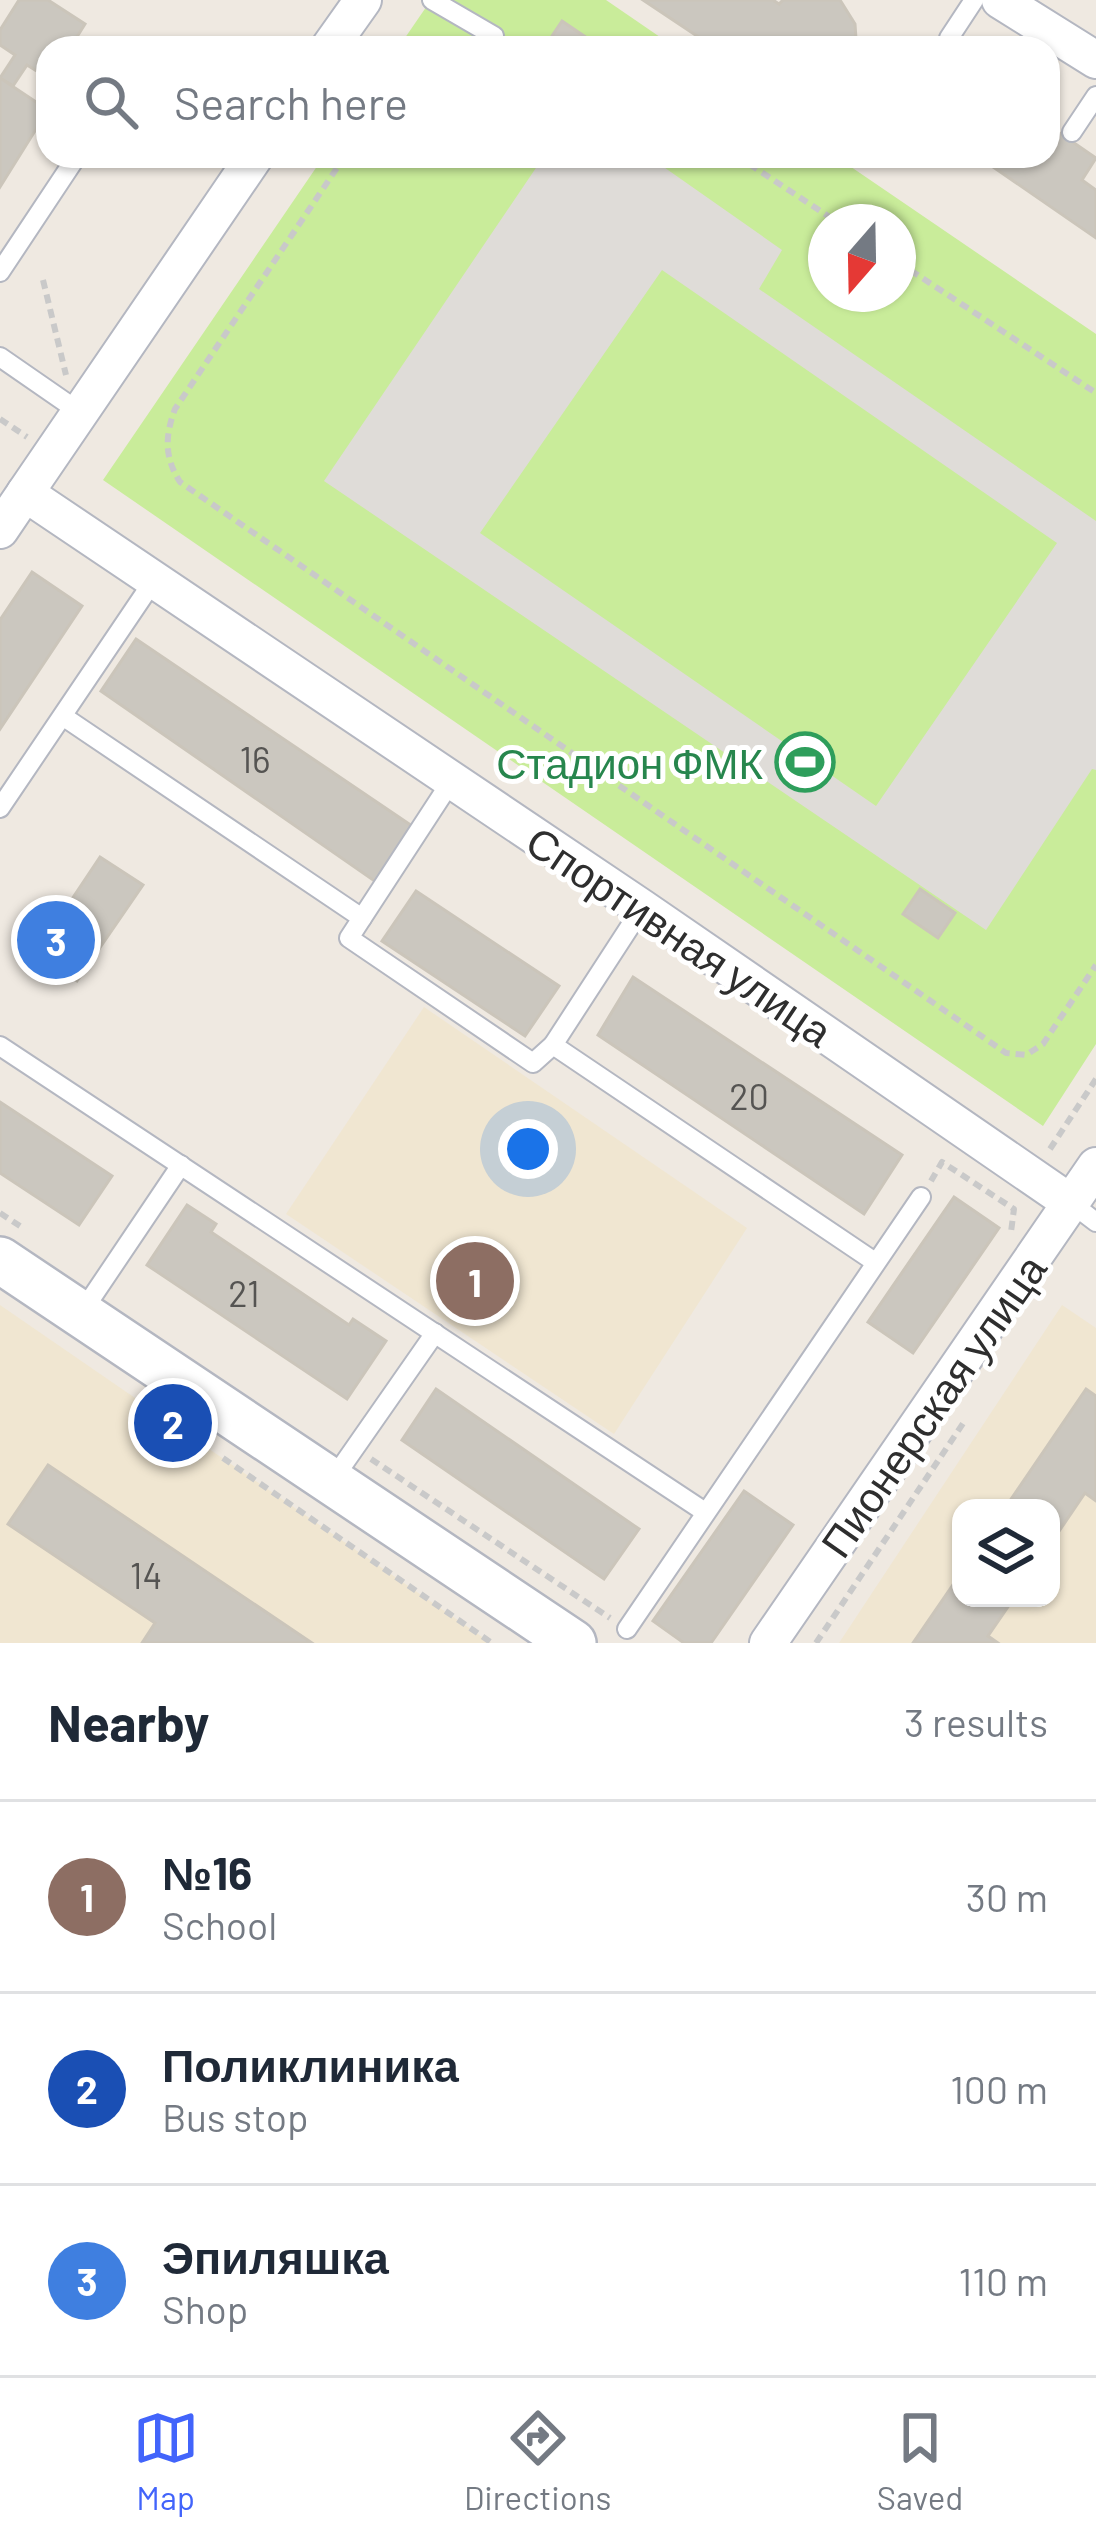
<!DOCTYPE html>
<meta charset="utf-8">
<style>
:root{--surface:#fff;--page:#f2f2f3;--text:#1f2937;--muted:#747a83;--line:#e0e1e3;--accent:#4264fb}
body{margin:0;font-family:Barlow,sans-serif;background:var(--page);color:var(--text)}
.controls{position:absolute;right:36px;bottom:36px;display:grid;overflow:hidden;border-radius:24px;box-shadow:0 3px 9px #0004}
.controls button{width:108px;height:108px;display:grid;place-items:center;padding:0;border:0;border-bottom:3px solid var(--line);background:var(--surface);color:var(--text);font:60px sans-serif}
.compass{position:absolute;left:808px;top:204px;width:108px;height:108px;border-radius:50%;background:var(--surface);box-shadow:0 3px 9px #0004;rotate:200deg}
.you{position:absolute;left:528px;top:1149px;width:42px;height:42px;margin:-30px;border:9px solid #fff;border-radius:50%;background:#1a73e8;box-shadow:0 0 0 18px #1a73e833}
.badge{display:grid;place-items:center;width:78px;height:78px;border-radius:50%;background:var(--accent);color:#fff;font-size:39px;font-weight:700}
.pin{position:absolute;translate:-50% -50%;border:6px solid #fff;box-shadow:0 3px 12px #0006}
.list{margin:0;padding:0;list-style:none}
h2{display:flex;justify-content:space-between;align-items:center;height:156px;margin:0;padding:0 48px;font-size:51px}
h2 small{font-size:39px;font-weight:400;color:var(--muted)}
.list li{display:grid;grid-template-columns:78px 1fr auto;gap:36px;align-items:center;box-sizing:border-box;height:192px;padding:0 48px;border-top:3px solid var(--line)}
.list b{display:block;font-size:45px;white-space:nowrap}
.list p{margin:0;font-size:39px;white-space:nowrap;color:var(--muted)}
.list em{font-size:39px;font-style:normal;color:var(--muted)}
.icon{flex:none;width:66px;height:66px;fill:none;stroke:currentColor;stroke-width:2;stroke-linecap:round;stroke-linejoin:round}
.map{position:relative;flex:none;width:1096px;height:1643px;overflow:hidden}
.search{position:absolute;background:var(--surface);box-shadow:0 3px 9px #0004;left:36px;right:36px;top:36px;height:132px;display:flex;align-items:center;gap:30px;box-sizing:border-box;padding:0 42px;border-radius:36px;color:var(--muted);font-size:45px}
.sheet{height:732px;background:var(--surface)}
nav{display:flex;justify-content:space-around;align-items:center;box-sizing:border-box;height:168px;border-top:3px solid var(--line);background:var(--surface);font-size:33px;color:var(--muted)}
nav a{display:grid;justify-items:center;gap:6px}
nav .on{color:var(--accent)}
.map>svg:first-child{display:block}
.education{fill:#f0e6d1;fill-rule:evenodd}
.pitch{fill:#c9ec9a;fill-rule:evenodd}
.plaza{fill:#dfdcd8;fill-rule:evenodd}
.building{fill:#cbc7bf;stroke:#cbc5ba;stroke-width:3}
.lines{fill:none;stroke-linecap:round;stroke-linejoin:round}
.service-casing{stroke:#b4b7c1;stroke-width:22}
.minor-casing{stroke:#b4b7c1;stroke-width:40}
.tertiary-casing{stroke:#b4b7c1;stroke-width:50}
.path{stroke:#c9c9c9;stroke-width:6;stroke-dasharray:9 6;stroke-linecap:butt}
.service{stroke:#fff;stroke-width:18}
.minor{stroke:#fff;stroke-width:36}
.tertiary{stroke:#fff;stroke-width:45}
.labels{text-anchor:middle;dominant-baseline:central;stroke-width:10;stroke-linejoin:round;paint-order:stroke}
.number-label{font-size:36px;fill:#555452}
.leisure-label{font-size:42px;fill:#27864d;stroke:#fff;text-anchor:end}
.street-label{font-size:42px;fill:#2e2e2e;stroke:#fff}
</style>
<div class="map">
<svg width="1096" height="1643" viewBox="0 0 1096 1643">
<rect width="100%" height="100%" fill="#efe9e1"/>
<g class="education">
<path d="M424 1007 747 1228 614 1434 286 1214Z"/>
<path d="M0 1305 491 1643H0Z"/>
<path d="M1062 1305 1096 1328V1643H839ZM961 1508H1051V1598H961Z"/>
</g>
<g class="pitch">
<path d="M431 0H606L676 48H398Z"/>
<path d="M324 156H835L1096 334V1044L1043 1126 103 480ZM826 222H898V294H826Z"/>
</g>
<path class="plaza" d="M544 156H648L782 250 759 289 1096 521V770L1092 769 986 930 324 481ZM662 270 1057 543 876 806 480 533Z"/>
<g class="building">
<path d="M19 0H48L85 24 70 48H48V78L27 65 13 86 0 78 15 55 0 45V30Z"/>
<path d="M643 0H773L779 4 783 0H840L855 24 856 39 853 48H715Z"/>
<path d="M562 21 587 38 581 48H544Z"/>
<path d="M0 78 48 110 0 187Z"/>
<path d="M1048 125 1096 158 1082 180 1096 190V238L983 160 985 156H1048Z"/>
<path d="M32 572 82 606 0 729V620Z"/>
<path d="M136 639 412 826 376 882 101 691Z"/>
<path d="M100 857 143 885 77 981 36 953Z"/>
<path d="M920 889 955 913 938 938 903 914Z"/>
<path d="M416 891 559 986 525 1036 382 941Z"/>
<path d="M633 977 902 1155 864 1214 598 1035Z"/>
<path d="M0 1102 112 1176 79 1225 0 1173Z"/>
<path d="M954 1197 999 1228 913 1353 868 1322Z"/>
<path d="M187 1205 216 1224 211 1232 349 1325 353 1319 386 1341 347 1399 147 1265Z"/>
<path d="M436 1389 639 1529 604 1579 402 1440Z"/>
<path d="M1086 1389 1096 1396V1501L1085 1493 1051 1543V1508H1005Z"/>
<path d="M48 1465 312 1643H142L155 1623 8 1524Z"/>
<path d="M744 1491 793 1525 711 1643H684L653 1621Z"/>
<path d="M961 1573V1598H1014L988 1636 998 1643H913Z"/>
</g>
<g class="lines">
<defs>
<g id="service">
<path d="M432 0 494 36"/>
<path d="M949 38 974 0"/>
<path d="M1072 132 1096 96"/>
<path d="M0 272 77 156"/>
<path d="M0 357 78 411"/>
<path d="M64 717 362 918 349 938 533 1063 553 1045 875 1262"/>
<path d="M0 808 154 580"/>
<path d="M362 918 452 780"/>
<path d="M553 1045 642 908"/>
<path d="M0 1046 705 1512"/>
<path d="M1071 1203 1096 1222"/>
<path d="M80 1315 181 1165"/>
<path d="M331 1482 435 1333"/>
<path d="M627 1629 921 1197"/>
</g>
<g id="minor">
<path d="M1000 0 1096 60"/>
<path d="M329 48 363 0"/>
<path d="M25 493 255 156"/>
<path d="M0 530 25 493 642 908 1071 1203"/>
<path d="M768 1643 1096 1166"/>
</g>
<path id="tertiary" d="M0 1260 573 1643"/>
</defs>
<use href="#service" class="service-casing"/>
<use href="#minor" class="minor-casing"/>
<use href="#tertiary" class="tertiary-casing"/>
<g class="path">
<path d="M419 48 449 40"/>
<path d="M345 156 175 409C165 436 164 457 180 482L1006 1053 1026 1055 1043 1044 1096 965"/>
<path d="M737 156 837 222"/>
<path d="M898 262 1096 393"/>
<path d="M43 280 66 375"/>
<path d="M0 419 27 437"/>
<path d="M1050 1149 1096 1079"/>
<path d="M931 1181 942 1162 1014 1209 1011 1232"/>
<path d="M0 1213 20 1226"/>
<path d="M223 1458 492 1643"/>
<path d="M371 1459 610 1618"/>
<path d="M816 1643 964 1422"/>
</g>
<use href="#service" class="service"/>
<use href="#minor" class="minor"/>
<use href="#tertiary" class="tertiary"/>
</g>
<defs>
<symbol id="stadium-ring" viewBox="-11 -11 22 22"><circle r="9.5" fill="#fff" stroke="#2e9e5b" stroke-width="1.5"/><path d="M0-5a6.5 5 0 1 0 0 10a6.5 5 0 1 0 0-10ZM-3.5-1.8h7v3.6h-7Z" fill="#2e9e5b"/></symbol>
</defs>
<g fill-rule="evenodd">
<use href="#stadium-ring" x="772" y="729" width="66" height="66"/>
</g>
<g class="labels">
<g class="number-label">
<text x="255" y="758">16</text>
<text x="749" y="1095">20</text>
<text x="244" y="1292">21</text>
<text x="146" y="1574">14</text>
</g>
<g class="leisure-label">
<text x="763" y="762">Стадион ФМК</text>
</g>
<g class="street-label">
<text transform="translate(680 935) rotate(34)">Спортивная улица</text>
<text transform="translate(932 1405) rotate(-55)">Пионерская улица</text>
</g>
</g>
</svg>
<div class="controls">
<button><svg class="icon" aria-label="layers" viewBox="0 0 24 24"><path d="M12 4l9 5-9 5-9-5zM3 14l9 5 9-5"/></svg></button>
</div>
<svg class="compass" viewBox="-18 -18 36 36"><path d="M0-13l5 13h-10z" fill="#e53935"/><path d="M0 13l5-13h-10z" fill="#747a83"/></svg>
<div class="you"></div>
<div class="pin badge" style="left:475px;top:1281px;background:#8d6e63">1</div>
<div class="pin badge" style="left:173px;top:1423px;background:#1a4fb4">2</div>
<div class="pin badge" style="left:56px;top:940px;background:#3f7fe0">3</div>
<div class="search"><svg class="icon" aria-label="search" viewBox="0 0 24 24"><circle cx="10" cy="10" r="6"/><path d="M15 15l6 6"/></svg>Search here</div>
</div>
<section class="sheet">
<h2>Nearby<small>3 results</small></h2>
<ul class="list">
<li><span class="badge" style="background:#8d6e63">1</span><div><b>№16</b><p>School</p></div><em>30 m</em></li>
<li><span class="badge" style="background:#1a4fb4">2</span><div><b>Поликлиника</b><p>Bus stop</p></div><em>100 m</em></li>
<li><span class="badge" style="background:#3f7fe0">3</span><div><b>Эпиляшка</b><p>Shop</p></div><em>110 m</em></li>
</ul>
</section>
<nav>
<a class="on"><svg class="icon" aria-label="map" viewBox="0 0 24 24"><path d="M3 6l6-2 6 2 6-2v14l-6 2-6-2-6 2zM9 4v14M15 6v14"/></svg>Map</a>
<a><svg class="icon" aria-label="directions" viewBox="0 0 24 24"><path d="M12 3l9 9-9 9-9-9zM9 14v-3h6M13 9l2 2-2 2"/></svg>Directions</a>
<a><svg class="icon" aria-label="saved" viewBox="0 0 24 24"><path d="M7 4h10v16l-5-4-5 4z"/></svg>Saved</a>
</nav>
